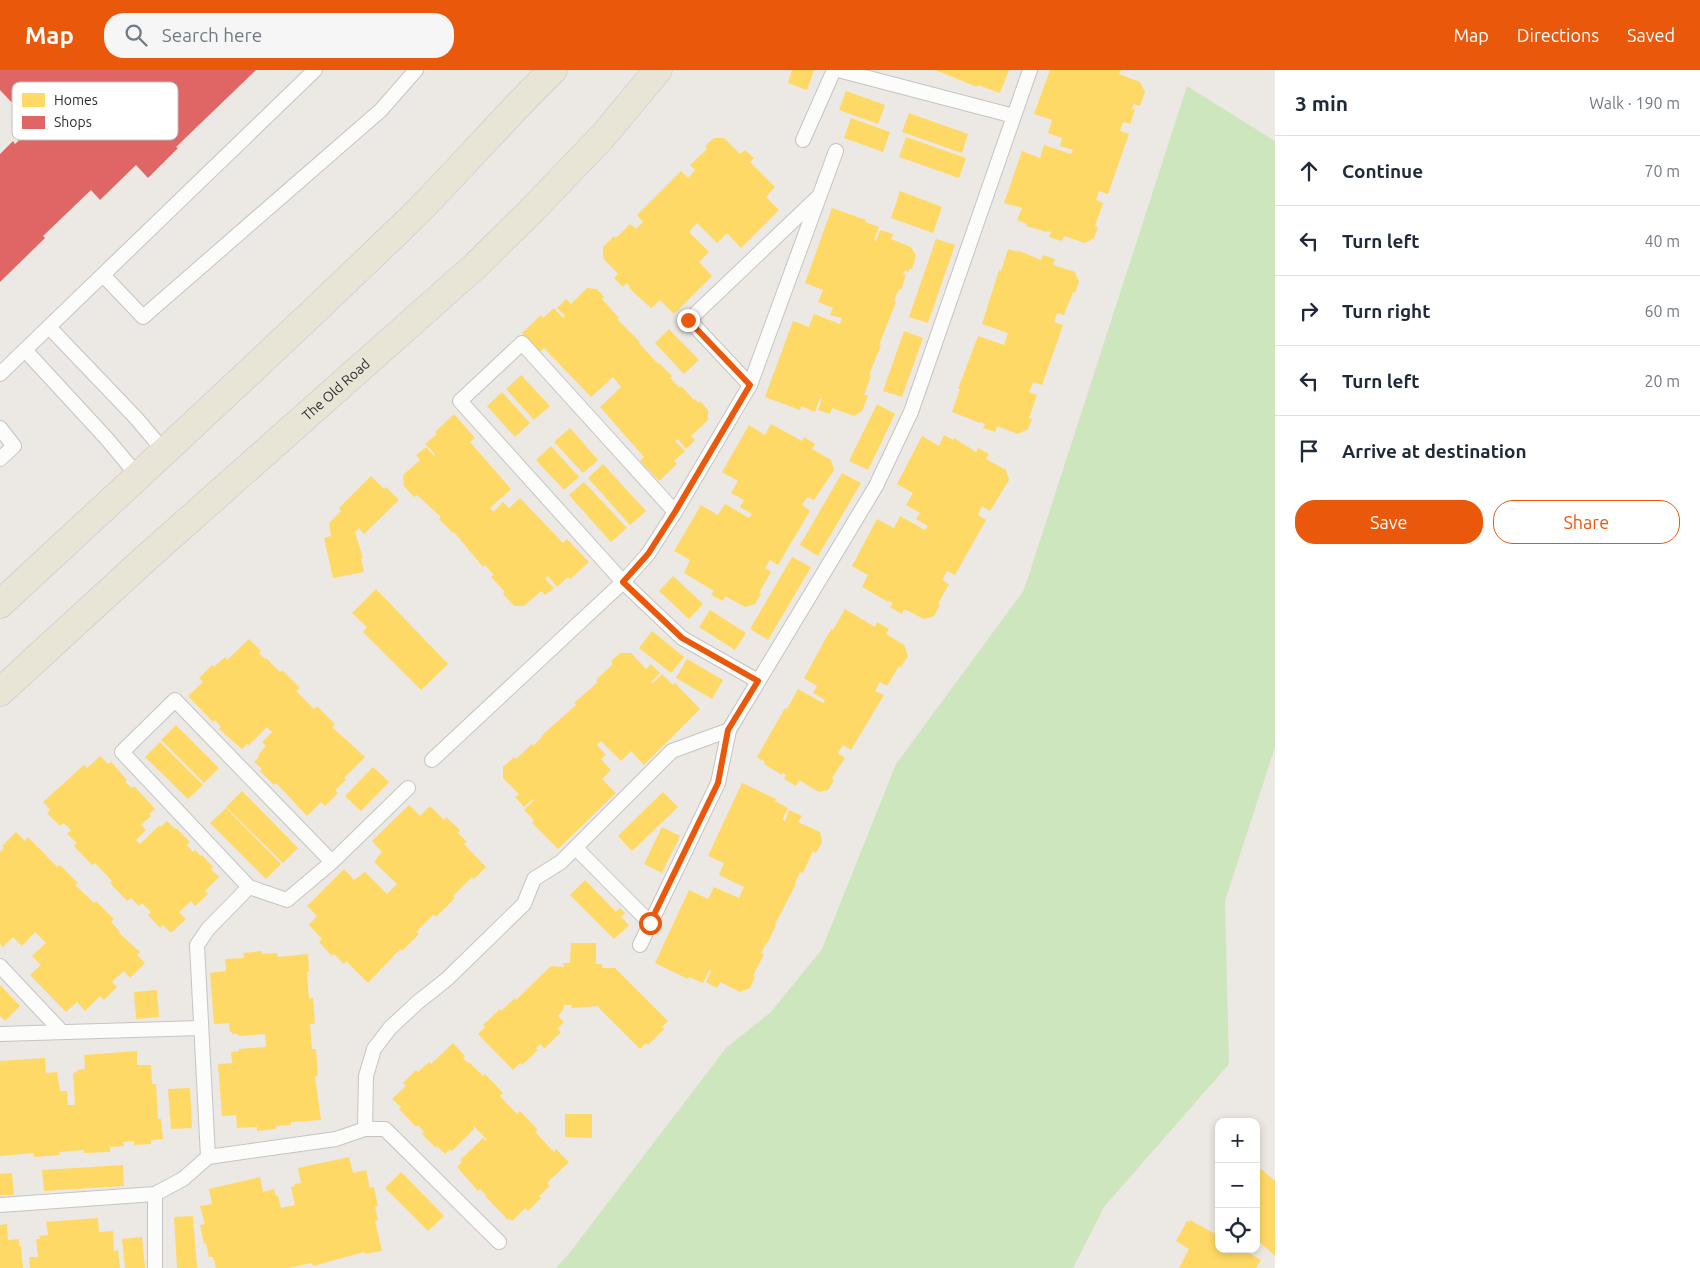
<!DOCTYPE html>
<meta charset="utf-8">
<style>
:root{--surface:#fff;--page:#f6f6f7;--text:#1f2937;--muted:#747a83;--line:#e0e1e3;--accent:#ea580c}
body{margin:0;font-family:Ubuntu,sans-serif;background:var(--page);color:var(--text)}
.controls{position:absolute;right:15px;bottom:15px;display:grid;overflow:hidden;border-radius:10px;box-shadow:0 2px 8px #0003}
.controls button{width:45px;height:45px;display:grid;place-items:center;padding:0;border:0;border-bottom:1px solid var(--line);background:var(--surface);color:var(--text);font:25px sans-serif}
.stop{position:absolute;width:15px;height:15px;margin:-11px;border:4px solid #ea580c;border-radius:50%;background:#fff}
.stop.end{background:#ea580c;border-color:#fff;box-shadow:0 1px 5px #0008}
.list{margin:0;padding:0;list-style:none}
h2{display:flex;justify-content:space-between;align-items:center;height:65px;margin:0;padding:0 20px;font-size:21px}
h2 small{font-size:16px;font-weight:400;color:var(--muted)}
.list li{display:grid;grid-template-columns:32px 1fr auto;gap:15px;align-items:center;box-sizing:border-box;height:70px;padding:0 20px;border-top:1px solid var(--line)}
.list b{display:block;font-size:19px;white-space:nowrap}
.list em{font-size:16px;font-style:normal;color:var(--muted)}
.actions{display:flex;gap:10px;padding:15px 20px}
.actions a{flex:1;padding:11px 0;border:1px solid var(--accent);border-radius:20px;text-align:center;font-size:18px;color:var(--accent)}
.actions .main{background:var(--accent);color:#fff}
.icon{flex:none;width:28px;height:28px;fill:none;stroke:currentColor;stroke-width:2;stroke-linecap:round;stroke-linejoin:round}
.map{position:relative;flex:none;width:1275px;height:1198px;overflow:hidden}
header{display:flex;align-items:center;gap:30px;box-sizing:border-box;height:70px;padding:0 25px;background:var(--accent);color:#fff}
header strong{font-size:24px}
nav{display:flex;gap:28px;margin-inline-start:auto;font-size:18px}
.search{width:350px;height:45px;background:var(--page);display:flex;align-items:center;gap:12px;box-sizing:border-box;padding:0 18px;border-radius:20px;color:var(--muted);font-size:19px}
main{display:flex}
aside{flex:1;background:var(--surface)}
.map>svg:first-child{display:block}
.grass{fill:#cee6be}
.homes{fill:#ffd966}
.shops{fill:#e06666}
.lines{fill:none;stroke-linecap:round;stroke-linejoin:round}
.service-casing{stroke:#c5c4c5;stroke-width:16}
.primary-casing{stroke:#c6c5c4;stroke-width:29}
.service{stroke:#fcfcfb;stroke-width:14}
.primary{stroke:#e8e4d6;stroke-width:28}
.route{stroke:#ea580c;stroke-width:6}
.labels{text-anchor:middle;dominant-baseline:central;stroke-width:5;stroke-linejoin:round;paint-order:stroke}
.street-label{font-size:14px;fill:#2e2e2e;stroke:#fff}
.key{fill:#fff;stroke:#c0c0c0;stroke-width:1}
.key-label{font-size:14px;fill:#2e2e2e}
</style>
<header>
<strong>Map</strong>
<div class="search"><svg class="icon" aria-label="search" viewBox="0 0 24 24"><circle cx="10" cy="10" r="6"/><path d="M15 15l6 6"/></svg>Search here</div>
<nav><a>Map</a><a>Directions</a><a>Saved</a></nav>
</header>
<main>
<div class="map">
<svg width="1275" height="1198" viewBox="0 0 1275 1198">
<rect width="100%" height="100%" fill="#ece8e4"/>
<path class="grass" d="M1187 16 1275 71V677L1225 831 1229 994 1104 1137 1073 1198H556L571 1181 726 978 771 942 822 879 896 694 1024 520Z"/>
<g class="homes">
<path d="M792 0H814L807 20 788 13Z"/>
<path d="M935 0H1009L1000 23 978 15 977 17Z"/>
<path d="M1050 0H1121L1119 4 1140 12 1145 22 1140 36 1134 34 1132 38 1135 40 1130 54 1123 52 1120 61 1129 64 1108 124 1099 121 1096 130 1103 133 1095 156 1098 157 1094 168 1085 173 1064 166 1062 171 1049 167 1051 162 1047 161V162L1026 156 1027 154 1017 150 1022 138 1004 133 1022 81 1040 88 1044 75 1071 84 1073 80 1060 76 1062 68 1048 63 1052 50 1034 44Z"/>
<path d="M846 21 885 35 878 54 839 40Z"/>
<path d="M909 43 968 64 962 83 902 62Z"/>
<path d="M851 48 890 62 883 82 844 68Z"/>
<path d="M906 67 966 88 959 108 899 87Z"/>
<path d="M714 68H724L740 84 745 80 754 88 750 92 775 117 766 127 779 140 741 178 727 163 717 173 697 153 689 162 709 182 699 192 712 206 674 244 660 230 651 238 629 218 630 217 627 213 623 217 614 208 618 204 603 188V177L614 166 616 168 630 154 636 159 643 152 637 145 681 101 688 108 695 100 690 95 707 79 705 76Z"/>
<path d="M900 121 942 137 933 163 891 148Z"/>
<path d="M832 138 866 150 865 152 879 157 874 170 876 171 880 160 893 164 891 169 911 177 916 186 912 199 910 198 909 202 905 200 903 204 906 205 901 220 899 219 894 231 896 232 879 275H881L869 305 871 306 864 325 868 326 862 341 854 346 832 338 830 344 818 340 822 329 820 328 815 342 801 336 800 340 765 327 793 251 809 257 814 244 840 254 842 248 830 245 833 238 818 232 823 220 805 213Z"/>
<path d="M936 169 955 175 928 253 909 247Z"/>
<path d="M1008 179 1017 182V180L1041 190 1043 185 1055 189 1053 195 1075 202 1079 212 1075 223 1073 222 1064 245 1057 243 1054 252 1063 255 1042 315 1033 312 1029 322 1037 325 1029 348 1032 349 1028 359 1018 364 997 356 995 362 983 358 985 354 980 352V353L952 342 960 319H958L978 266 1004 275 1008 263 982 254 999 200 1001 201Z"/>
<path d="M587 218 597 219 604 227 602 229 619 248 617 249 640 272 639 273 658 294 659 293 672 306 670 308 680 318 681 316 694 330 695 329 699 333 700 331 708 340V350L691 366 695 370 686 379 678 369 675 371 685 381 674 391 677 394 659 411 640 391 644 387 600 337 621 317 613 307 591 327 544 278 540 282 522 263 541 245 543 248 554 238 563 248 565 246 557 238 566 229 571 234Z"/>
<path d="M669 259 699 290 684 304 655 273Z"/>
<path d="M904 261 923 268 902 327 883 321Z"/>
<path d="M521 305 550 336 534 350 506 319Z"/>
<path d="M502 322 530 353 515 367 487 336Z"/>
<path d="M877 334 895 344 868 400 849 391Z"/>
<path d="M454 344 475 368 470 372 511 419 490 438 493 442 503 432 509 438 520 428 563 473 567 469 589 492 570 509 568 507 557 517 548 506 545 509 554 518 545 525 541 521 524 536H514L503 524 505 522 491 507 494 505 485 495 483 497 454 462 453 463 439 449 441 447 417 425 414 427 404 416 403 405 420 390 416 385 426 377 434 386 435 384 425 374 437 364 435 362Z"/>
<path d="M771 354 802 371 804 367 815 374 812 379 831 390 834 400 814 430 807 427 802 435 810 441 778 495 770 490 765 498 771 502 759 523 761 524 755 534 745 537 725 526 723 531 711 525 714 521 684 503 690 490 674 481 701 435 718 445 725 434 749 448 752 444 740 437 744 430 731 423 738 411 722 402 749 355 765 365Z"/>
<path d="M570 358 598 390 583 403 554 372Z"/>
<path d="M944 365 953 370 954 368 976 382 978 378 989 384 986 389 1006 400 1009 410 990 441 982 436 978 445 986 450 955 505 947 501 942 510 949 514 938 534 940 535 934 546 924 549 904 539 902 544 890 537 893 533 888 531V532L862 517 868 505 852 496 877 449 894 458 900 446 925 460 928 456 916 449 920 443 906 435 913 423 897 414 922 366 939 376Z"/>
<path d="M551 376 579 407 564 420 536 390Z"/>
<path d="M603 394 646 441 630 455 588 408Z"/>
<path d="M842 403 861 413 818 486 800 475Z"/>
<path d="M371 406 384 419 386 417 399 430 364 464 359 458 355 462 363 488 361 489 364 502 333 508 324 468 331 466 329 453 341 441 339 438Z"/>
<path d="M584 412 627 458 611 472 569 425Z"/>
<path d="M792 487 811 497 768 570 750 559Z"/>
<path d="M673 506 703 534 689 549 659 521Z"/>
<path d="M376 519 448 594 421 620 363 562 367 557 352 543Z"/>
<path d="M845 539 875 557 877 552 889 559 886 564 904 575 908 586 901 597 899 596 887 616 880 612 875 621 884 625 851 680 843 675 838 683 845 688 832 708 834 710 828 720 819 722 799 710 796 716 784 709 786 705 783 703 782 705 764 694 765 692 757 687 785 638 787 639 798 619 823 633 825 630 813 623 817 616 804 608 831 559 833 560Z"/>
<path d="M710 540 746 563 735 580 699 557Z"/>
<path d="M652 561 684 587 671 603 639 578Z"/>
<path d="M249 569 261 581 259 583 265 589 266 588 280 602 282 600 300 618 296 621 314 639 317 636 335 654 332 657 365 687 344 708 346 710 335 720 338 723 325 736 321 732 307 746 276 713 274 715 260 701 262 699 254 692 259 687 258 685 266 676 262 672 272 662 267 657 249 675 247 674 242 679 219 659 221 657 215 650 213 652 188 626 203 612 199 608 212 595 214 597 225 587 227 590Z"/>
<path d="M620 583H631L646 599 651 594 660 603 651 612 653 613 662 604 673 615 675 613 700 639 644 695 631 681 621 691 601 671 597 675 606 685 601 689 611 700 602 709 616 723 558 779 532 753 534 750 524 740 534 730 533 729 524 737 515 727 519 724 503 708V697L514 687 516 689 532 674 533 676 542 667 541 666 576 635 574 633 598 612 596 610 613 594 611 591Z"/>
<path d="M687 589 723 610 712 629 676 608Z"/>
<path d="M176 655 219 698 204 713 161 670Z"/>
<path d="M160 672 203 715 188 729 145 687Z"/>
<path d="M100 686 108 694 111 692 127 710 125 712 132 718 134 716 155 739 149 744 151 746 141 755 146 760 136 770 140 774 160 755 161 757 167 751 175 759 176 758 190 772 187 775 193 782 195 780 201 786 202 785 213 797 211 799 219 807 205 821 208 824 195 836 191 831 179 842 186 849 171 863 163 855 160 858 148 845 151 842 142 833 139 836 131 828 127 831 110 813 112 811 95 793 92 795 74 776 77 773 67 764 71 760 64 753 60 756 47 743 50 740 43 732 84 695 87 698Z"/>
<path d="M373 697 389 712 361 741 345 726Z"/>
<path d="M742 713 776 729 775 731 788 738 782 750 785 751 789 740 802 746 798 752 820 762 822 772 816 783 813 781 803 803 800 802 795 813 796 814 775 854 776 855 768 872H767L761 883 764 884 753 906 755 907 750 918 740 922 720 912 717 918 706 912 711 901 709 900 703 913 689 907 688 909 655 893 689 820 708 829 714 817 739 828 744 817 719 805 724 793 708 786Z"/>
<path d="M242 721 298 778 283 793 226 737Z"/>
<path d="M663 722 678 737 632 781 618 766Z"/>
<path d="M409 735 420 746 430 736 444 750 446 747 460 760 458 763 467 772 464 774 486 797 474 809 472 807 453 826 455 828 436 847 434 844 416 862 419 864 402 881 400 879 368 913 346 891 344 894 334 884 332 886 319 872 322 869 309 855 317 846 307 836 344 799 354 810 365 802 387 824 397 814 374 792 382 782 372 771Z"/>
<path d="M226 738 281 794 266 809 210 753Z"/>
<path d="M662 757 680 766 662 803 644 794Z"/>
<path d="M16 762 25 771 28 767 57 797 60 795 78 813 75 815 94 833 96 831 114 849 111 852 120 862 119 863 140 882 137 885 145 893 130 908 124 901 112 912 117 917 104 930 100 926 85 941 77 932 66 942 30 905 41 895 32 886 46 873 35 862 22 876 13 867 3 877 0 874V782L4 778 2 776Z"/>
<path d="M585 810 616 842 620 838 625 843 621 847 629 855 614 869 570 825Z"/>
<path d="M571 873H596V894H602V898H615L668 951 662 957 664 959 648 975 646 973 640 979 598 937 599 936 571 938 572 935H564L563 940 558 946 564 952 557 959 561 962 544 979 541 974 536 978 538 980 522 995 520 993 513 1000 478 964 485 957 483 955 500 939 501 941 515 928 516 930 551 896 564 897 563 893H570Z"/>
<path d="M262 881V884L277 883 278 887 308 884 309 901 307 902 309 929 313 928 315 954H310L312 979H316L318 1006H315L321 1050 291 1052V1055L276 1056V1059L257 1061V1057L237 1058 236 1045 222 1046 218 994 232 993 231 982 239 981 238 979 266 977 265 964 238 966V964H232V962H230L229 953 214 954 210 903 226 901 225 889 244 888 243 883Z"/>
<path d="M0 915 20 936 5 951 0 946Z"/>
<path d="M157 920 159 947 136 949 134 922Z"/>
<path d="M453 973 465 986 463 988 468 993 469 992 483 1006 485 1004 503 1023 500 1026 517 1044 520 1041 538 1060 535 1062 554 1082 556 1079 569 1092 547 1113 550 1116 539 1126 541 1128 528 1141 525 1138 512 1151 510 1149 508 1150 485 1126 486 1125 480 1119 478 1121 457 1097 462 1092 460 1090 483 1068 486 1071 487 1070 474 1056 473 1057 474 1059 452 1081 450 1079 445 1084 437 1076 436 1078 422 1064 424 1062 418 1055 416 1057 399 1039 401 1037 392 1029 406 1016 403 1013 416 1000 418 1002 429 992 431 994Z"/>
<path d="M137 981V995H151L152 1014H156L158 1049H161L163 1069 151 1070V1074L134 1075V1071L123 1072 124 1076 110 1077V1082L84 1083V1080L59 1082 60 1085 34 1087V1083L0 1086V991L45 988 46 1003 57 1002 60 1021H67L68 1035H75L73 1003 77 1002V1000L85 999 84 985Z"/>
<path d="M190 1018 192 1058 171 1059 168 1019Z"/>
<path d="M565 1044H592V1068L565 1067Z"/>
<path d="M349 1087 353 1103 366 1100 370 1118 374 1117 378 1136 375 1137 378 1150 375 1151 382 1181 365 1184 364 1182 313 1196 312 1193 288 1198H216L213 1187H209L206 1173 204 1174 200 1155 205 1154 200 1136 212 1134 209 1119 260 1107 263 1122 274 1119 276 1126H278L281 1138 295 1135 291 1117 295 1116 294 1114 301 1113 298 1098Z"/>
<path d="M123 1095 124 1116 44 1121 42 1100Z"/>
<path d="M1261 1099 1275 1111V1186L1256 1169V1105Z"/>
<path d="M401 1102 444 1146 428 1161 385 1118Z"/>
<path d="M12 1103 14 1125H0V1104Z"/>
<path d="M193 1146 197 1198H177L174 1147Z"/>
<path d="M98 1148 99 1162 113 1161 114 1181 118 1180 120 1198H30L29 1187H38L36 1169H40L39 1166 48 1165 46 1152Z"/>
<path d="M1190 1150 1219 1166V1179H1242L1261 1190 1256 1198H1179L1189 1179 1176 1171 1187 1151 1189 1152Z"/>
<path d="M7 1154 8 1170 19 1169V1176H21L23 1198H0V1155Z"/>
<path d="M142 1167 145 1198H125L122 1169Z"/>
</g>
<path class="shops" d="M0 0H256L176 77 178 78 148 108 136 95 100 130 91 120 43 166 45 168 0 212V84L13 71 15 74 34 56 0 20Z"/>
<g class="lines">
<defs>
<g id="service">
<path d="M838 0 1014 46"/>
<path d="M803 70 834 0"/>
<path d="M103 205 143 247 381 40 416 0"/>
<path d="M49 257 136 348 164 381"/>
<path d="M25 280 107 369 138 406"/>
<path d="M0 304 315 0"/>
<path d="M750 315 689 250 817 128"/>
<path d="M0 358 14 376 0 389"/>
<path d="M675 442 522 273 460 331 623 512 682 568 758 611"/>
<path d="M432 690 623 512 648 484 675 442 750 315 836 81"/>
<path d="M576 778 650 853"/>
<path d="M332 792 175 630 122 682 249 817 287 830 332 792 408 718"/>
<path d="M640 875 718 713 729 660 876 416 911 342 1030 0"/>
<path d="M0 896 62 962"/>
<path d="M0 964 201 958"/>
<path d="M365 1059 366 1006 374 979 390 958 418 932 447 909 524 834 534 809 561 792 672 681 729 660"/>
<path d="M208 1087 197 875 208 859 249 817"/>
<path d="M155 1124V1198"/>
<path d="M0 1135 155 1124 183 1109 208 1087 336 1069 365 1059H385L499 1172"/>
</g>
<g id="primary">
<path d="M0 534C135 409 271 284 403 156 455 106 501 50 553 0"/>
<path id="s1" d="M0 622 145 489 474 197 531 141 603 66 658 0"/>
</g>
</defs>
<use href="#service" class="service-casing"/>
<use href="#primary" class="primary-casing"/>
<use href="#service" class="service"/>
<use href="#primary" class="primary"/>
</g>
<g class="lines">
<path class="route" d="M650 853 718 713 728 660 758 611 682 568 623 512 648 484 675 442 750 315 688 250"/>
</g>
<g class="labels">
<g class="street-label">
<text stroke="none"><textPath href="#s1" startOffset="452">The Old Road</textPath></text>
</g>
</g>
<rect x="12" y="12" width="166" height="58" rx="8" class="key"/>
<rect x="22" y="23" width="23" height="14" fill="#ffd966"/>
<rect x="22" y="46" width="23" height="13" fill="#e06666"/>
<g class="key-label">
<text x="54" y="35">Homes</text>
<text x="54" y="57">Shops</text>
</g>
</svg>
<div class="controls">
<button>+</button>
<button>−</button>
<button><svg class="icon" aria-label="locate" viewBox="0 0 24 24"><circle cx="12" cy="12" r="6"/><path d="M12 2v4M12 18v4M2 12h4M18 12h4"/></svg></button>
</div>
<div class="stop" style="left:650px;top:853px"></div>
<div class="stop end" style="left:688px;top:250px"></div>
</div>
<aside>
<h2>3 min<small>Walk · 190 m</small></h2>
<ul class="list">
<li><svg class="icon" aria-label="ahead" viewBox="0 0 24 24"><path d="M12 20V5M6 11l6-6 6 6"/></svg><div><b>Continue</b></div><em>70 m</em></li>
<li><svg class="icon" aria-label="left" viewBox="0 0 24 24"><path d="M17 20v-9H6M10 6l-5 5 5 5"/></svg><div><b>Turn left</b></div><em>40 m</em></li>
<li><svg class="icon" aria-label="right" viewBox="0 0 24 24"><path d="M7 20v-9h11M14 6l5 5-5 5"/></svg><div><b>Turn right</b></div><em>60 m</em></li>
<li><svg class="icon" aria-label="left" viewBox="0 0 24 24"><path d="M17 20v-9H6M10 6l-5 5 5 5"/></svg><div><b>Turn left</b></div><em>20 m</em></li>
<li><svg class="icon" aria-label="arrive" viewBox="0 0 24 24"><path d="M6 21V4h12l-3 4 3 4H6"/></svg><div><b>Arrive at destination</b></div></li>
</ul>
<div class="actions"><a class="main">Save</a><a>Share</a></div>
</aside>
</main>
